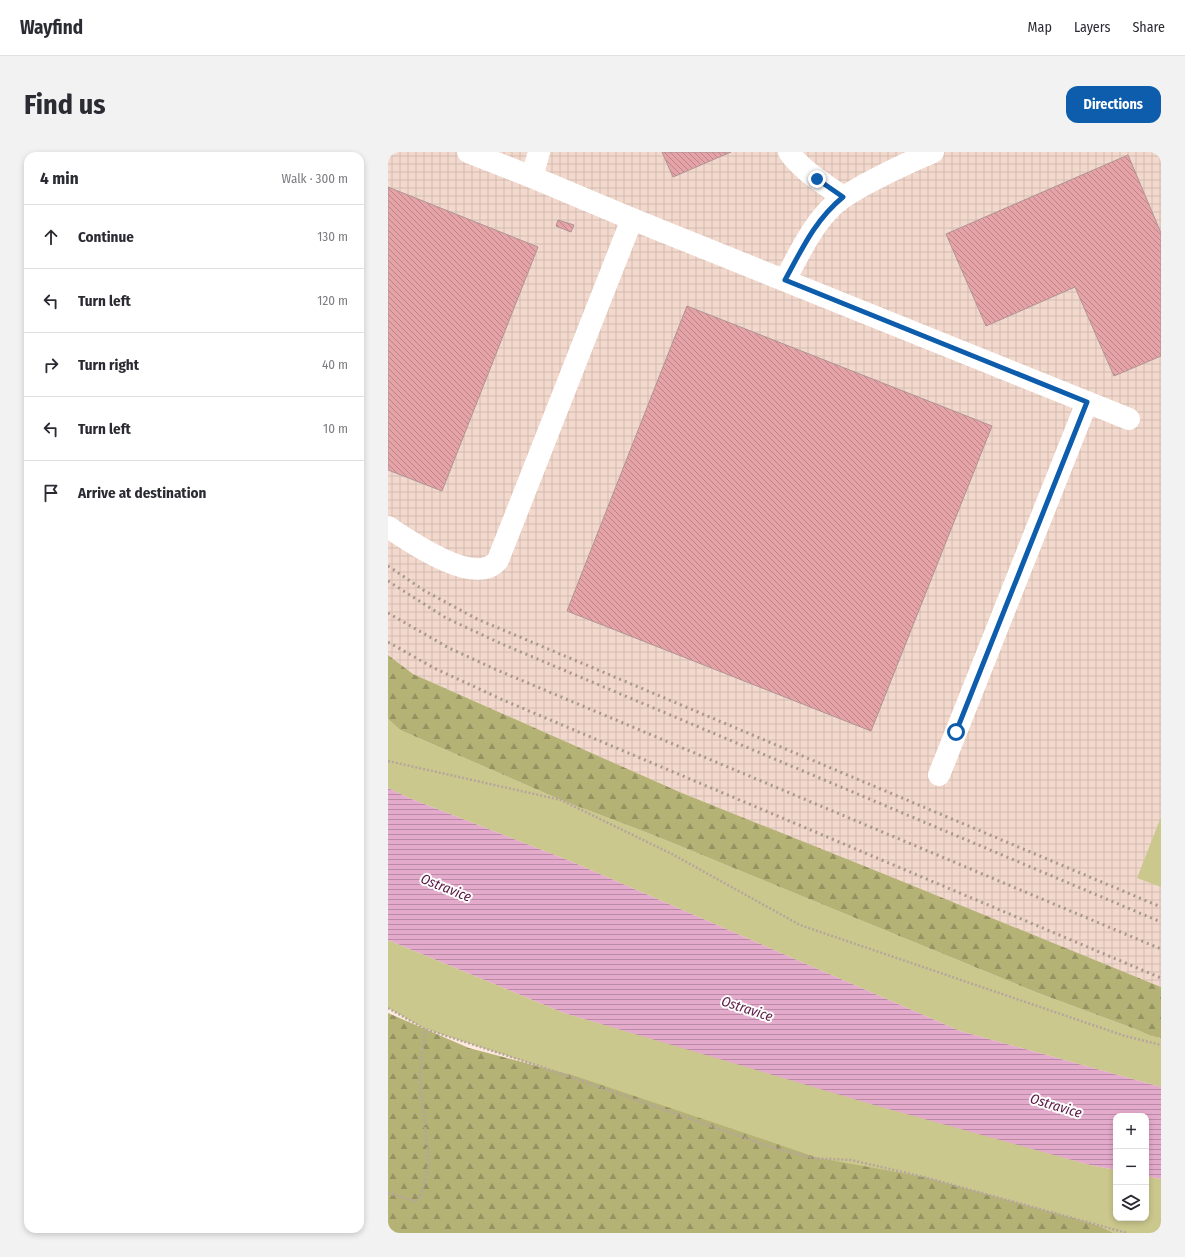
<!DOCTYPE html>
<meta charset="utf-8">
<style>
:root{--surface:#fff;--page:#f2f2f3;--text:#2b2b33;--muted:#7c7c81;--line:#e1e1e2;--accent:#0d5dac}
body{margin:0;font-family:"Fira Sans Condensed",sans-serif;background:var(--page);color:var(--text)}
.controls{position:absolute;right:12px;bottom:12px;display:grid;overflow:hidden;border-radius:8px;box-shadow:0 2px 6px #0003}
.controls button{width:36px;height:36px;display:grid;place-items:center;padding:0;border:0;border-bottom:1px solid var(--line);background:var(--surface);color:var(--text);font:20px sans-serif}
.stop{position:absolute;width:12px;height:12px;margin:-9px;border:3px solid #0d5dac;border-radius:50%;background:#fff}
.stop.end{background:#0d5dac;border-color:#fff;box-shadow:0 1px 4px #0008}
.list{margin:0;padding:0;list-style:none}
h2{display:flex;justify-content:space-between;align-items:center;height:52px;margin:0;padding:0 16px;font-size:17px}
h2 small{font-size:13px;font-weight:400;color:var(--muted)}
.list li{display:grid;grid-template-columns:26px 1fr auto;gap:12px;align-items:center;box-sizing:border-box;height:64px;padding:0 16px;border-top:1px solid var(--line)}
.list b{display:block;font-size:15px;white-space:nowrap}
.list em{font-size:13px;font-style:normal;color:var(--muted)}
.icon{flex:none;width:22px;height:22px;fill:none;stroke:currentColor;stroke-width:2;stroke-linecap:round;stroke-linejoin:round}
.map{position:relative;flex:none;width:773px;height:1081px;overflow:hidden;border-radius:12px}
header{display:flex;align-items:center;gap:24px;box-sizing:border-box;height:56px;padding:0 20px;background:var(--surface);border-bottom:1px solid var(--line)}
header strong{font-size:19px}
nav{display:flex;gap:22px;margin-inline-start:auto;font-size:14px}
.intro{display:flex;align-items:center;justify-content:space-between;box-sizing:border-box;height:96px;padding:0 24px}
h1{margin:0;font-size:28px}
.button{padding:10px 18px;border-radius:12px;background:var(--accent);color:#fff;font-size:14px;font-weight:700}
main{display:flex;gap:24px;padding:0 24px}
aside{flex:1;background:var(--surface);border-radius:12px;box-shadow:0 2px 6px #0003}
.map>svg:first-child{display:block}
.industrial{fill:url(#industrial-grid)}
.green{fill:#cbc88d}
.forest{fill:url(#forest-firs)}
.water{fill:url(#water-rules)}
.building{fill:url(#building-back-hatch);stroke:#af9495}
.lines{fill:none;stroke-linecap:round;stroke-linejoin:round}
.path{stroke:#b6a59d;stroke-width:2.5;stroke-dasharray:2 2;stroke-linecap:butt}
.minor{stroke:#fff;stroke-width:22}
.rail{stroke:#a7978f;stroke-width:3;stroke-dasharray:2 4;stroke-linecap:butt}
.route{stroke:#0d5dac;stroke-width:5}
.labels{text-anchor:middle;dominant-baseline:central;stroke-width:4;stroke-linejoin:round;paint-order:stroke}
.water-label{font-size:14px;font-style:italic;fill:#5c1a45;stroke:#fcfcfc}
</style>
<header>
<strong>Wayfind</strong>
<nav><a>Map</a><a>Layers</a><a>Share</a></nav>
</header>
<div class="intro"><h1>Find us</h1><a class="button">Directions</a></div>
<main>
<aside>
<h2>4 min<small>Walk · 300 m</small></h2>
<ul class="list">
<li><svg class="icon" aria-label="ahead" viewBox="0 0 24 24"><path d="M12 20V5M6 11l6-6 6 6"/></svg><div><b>Continue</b></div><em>130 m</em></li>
<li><svg class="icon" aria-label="left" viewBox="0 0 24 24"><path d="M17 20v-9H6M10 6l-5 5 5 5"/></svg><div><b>Turn left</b></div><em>120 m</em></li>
<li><svg class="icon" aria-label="right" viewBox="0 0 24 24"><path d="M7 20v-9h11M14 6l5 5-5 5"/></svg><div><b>Turn right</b></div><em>40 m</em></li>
<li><svg class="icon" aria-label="left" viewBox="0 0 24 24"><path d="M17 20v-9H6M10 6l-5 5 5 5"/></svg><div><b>Turn left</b></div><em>10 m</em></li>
<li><svg class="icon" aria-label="arrive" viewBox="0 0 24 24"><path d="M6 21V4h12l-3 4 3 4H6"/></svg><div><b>Arrive at destination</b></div></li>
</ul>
</aside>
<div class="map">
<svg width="773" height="1081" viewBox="0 0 773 1081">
<defs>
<pattern id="industrial-grid" width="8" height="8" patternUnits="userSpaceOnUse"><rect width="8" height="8" fill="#f3d9cd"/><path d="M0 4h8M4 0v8" fill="none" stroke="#d1bbb0"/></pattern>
<pattern id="forest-firs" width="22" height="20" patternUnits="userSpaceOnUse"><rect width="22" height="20" fill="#b5b276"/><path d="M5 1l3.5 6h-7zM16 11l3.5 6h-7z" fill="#959261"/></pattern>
<pattern id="water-rules" width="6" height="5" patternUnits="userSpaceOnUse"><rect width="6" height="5" fill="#e4aacb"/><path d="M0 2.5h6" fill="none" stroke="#ba8ba5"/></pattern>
<pattern id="building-back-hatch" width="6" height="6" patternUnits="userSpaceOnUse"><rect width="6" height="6" fill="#e5a2a7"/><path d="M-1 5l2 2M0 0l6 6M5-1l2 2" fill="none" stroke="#bb8588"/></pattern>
</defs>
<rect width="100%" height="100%" fill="#ffeae0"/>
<path class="industrial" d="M0 0H773V835L294 641 25 522 0 503Z"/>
<g class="green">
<path d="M0 567 12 578 173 648 265 683 650 841 747 877 763 884 773 886V935L572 879 182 709 21 646 0 636Z"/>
<path d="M773 665V735L749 726Z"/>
<path d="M0 788 176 861 702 1013 728 1018V1066H758V1024L773 1027V1081H726L709 1073 431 1006 37 877 0 856Z"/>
</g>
<g class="forest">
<path d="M0 503 25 522 294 641 501 724 773 835V886L763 884 747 877 650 841 265 683 173 648 12 578 0 567Z"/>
<path d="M0 861 81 896 187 924 431 1006 536 1025 709 1073 726 1081H0Z"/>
</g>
<path class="water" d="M0 636 21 646 182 709 572 879 773 935V1027L758 1024V964H728V1018L702 1013 486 953 176 861 0 788Z"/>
<g class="building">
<path d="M274 0H343L285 25Z"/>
<path d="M740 3 773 81V204L726 224 687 135 598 174 558 82Z"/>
<path d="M0 35 150 95 54 339 0 318Z"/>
<path d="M170 68 186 73 183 80 168 74Z"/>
<path d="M299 154 604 274 483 579 179 459Z"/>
</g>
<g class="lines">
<g class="path">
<path d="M0 609 173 648 284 702 412 773 737 884 773 893"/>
<path d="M0 856 37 877 157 916 386 996 425 1006 463 1008 536 1025 739 1081"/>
<path d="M0 1041 27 1049 33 1044 41 1011 32 926 37 877"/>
</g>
<g class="minor">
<path d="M80 0 144 25 244 67 741 267"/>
<path d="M401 0C413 18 438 33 455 45"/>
<path d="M144 25 151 0"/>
<path d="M397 128C409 106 422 78 439 60 449 48 462 41 476 33 498 21 521 10 545 0"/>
<path d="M0 375C21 389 88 436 110 408L244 67"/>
<path d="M551 623 699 250"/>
</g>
<g class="rail">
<path d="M0 414 37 439 89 467 773 755"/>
<path d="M0 429 58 466 114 492 773 770"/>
<path d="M0 461 61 496 109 518 773 797"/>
<path d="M0 490 46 516 115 548 773 826"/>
</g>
</g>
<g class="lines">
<path class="route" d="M429 27 455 45C427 68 414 97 397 128L699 250 568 580"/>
</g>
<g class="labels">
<g class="water-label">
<text transform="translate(58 736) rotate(22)">Ostravice</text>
<text transform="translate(359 857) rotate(18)">Ostravice</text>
<text transform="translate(668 954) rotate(17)">Ostravice</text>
</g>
</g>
</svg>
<div class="controls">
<button>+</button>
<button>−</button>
<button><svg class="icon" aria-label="layers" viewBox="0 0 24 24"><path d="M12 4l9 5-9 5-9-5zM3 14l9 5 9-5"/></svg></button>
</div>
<div class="stop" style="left:568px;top:580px"></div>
<div class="stop end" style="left:429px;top:27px"></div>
</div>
</main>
